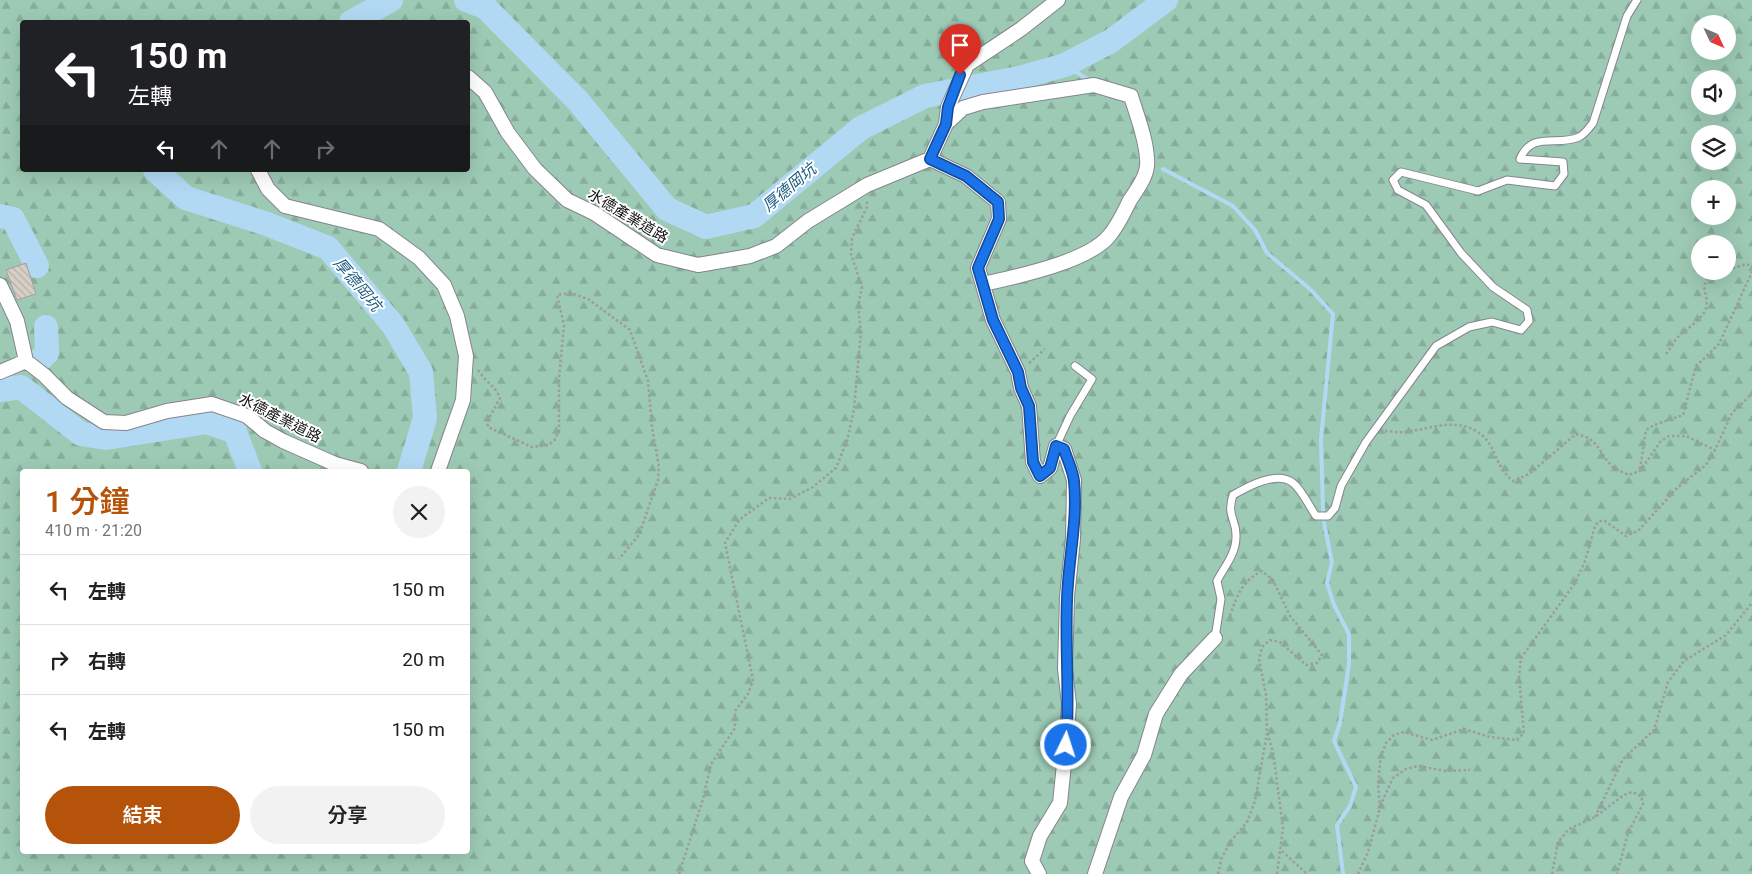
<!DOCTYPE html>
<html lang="zh-TW">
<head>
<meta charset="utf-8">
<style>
	body { margin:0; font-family:Roboto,"Noto Sans TC",sans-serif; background:#f2f2f2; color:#202124; height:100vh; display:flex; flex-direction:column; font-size:19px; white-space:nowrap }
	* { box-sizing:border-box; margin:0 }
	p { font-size:16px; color:#757577 }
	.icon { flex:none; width:28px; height:28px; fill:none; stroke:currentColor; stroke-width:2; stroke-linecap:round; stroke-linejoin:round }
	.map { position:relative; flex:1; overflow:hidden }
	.sheet { position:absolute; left:20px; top:469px; width:450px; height:385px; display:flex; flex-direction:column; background:#fff; border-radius:5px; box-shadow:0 5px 20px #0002 }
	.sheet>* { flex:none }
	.hud { position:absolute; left:20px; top:20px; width:450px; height:152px; border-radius:5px; box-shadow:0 5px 20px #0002; background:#202124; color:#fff; overflow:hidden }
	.needle { width:32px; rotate:134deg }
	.tools { position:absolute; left:1691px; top:15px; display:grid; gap:10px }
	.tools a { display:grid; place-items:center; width:45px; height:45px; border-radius:50%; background:#fff; box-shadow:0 5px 20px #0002; font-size:25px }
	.pin { position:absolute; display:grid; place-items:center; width:42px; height:42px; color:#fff; margin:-51px -21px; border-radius:50% 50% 50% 0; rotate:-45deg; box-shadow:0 0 5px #0007 }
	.pin .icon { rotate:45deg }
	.me { position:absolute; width:55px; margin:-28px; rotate:4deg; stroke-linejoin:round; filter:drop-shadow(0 0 4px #0008) }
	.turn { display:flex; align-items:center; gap:18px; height:105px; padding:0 25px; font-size:22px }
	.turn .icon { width:65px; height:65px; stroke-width:2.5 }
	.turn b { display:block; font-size:35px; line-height:42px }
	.lanes { display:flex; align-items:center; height:48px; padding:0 25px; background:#0003; justify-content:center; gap:25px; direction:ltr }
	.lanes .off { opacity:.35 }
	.round { display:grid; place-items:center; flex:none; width:52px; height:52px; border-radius:26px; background:#f2f2f2 }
	.overview { display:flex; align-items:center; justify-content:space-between; height:85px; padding:0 25px }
	h1 { font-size:30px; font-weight:600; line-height:38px; color:#b45309 }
	.button { display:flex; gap:10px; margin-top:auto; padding:10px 25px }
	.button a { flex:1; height:58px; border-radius:30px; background:#b45309; color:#fff; font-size:20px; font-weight:600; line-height:58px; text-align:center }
	.button a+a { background:#f2f2f2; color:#202124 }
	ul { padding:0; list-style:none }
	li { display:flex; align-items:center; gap:15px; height:70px; padding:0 25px; border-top:1px solid #e0e0e0 }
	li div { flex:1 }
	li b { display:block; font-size:19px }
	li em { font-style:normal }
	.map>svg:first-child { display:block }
</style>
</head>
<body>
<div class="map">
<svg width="1752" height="874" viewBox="0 0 1752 874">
	<defs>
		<pattern id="forest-firs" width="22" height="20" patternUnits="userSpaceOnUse" patternTransform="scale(1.25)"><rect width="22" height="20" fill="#9dcab5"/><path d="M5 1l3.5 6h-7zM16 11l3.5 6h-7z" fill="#86ad9b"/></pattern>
		<pattern id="building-back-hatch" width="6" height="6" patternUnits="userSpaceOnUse" patternTransform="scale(1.25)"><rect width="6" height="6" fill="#d5cfc6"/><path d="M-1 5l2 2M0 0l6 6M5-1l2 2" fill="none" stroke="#b6b1a9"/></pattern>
	</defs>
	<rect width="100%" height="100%" fill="#f8f8fe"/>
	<path fill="url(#forest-firs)" fill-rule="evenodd" d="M 0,0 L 1752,0 L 1752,874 L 0,874 ZM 22,22 L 468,22 L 468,170 L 22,170 ZM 1700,24 L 1728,24 L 1728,51 L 1700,51 ZM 1700,79 L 1728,79 L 1728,106 L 1700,106 ZM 1700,134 L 1728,134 L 1728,161 L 1700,161 ZM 1700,189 L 1728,189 L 1728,216 L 1700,216 ZM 1700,244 L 1728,244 L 1728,271 L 1700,271 ZM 22,471 L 468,471 L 468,851 L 22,851 Z"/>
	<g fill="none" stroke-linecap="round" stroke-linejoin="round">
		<path stroke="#b2d9f4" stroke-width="4" d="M 1065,65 L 1087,79
			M 1163,169 L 1233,206 L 1255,230 L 1267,253 L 1310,289 L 1333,314 L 1321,439 L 1323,510
			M 1324,523 L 1332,562 L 1327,583 L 1334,605 L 1349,634 L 1349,664 L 1340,723 L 1334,741 L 1356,787 L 1350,806 L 1337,825 L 1343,874"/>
		<path stroke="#b2d9f4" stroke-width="24" d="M 466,0 L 485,7 L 578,101 L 667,209 L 706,227 L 754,216 L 861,128 L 925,96 L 1019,78 L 1065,65 L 1111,41 L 1166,0
			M 351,22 L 391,0
			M 155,170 L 186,198 L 267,224 L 328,248 L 393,325 L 421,372 L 425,418 L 409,471
			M 0,216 L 13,219 L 37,266
			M 42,358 L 47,353 L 46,327
			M 0,390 L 21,387 L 81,434 L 106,438 L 207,422 L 235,432 L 250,471"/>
	</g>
	<path fill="url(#building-back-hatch)" stroke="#a6a098" d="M 26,263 L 36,294 L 17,300 L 6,270 Z"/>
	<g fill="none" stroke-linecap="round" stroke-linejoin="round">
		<g stroke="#85848e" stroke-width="9">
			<path id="service" d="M 1056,446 L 1070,416 L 1092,379 L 1075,366
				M 1215,638 L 1221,599 L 1217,581 C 1224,567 1236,554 1236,537 C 1237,519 1226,517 1233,495 C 1247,487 1277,470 1293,483 C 1302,490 1309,506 1316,516 L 1328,516 L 1335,508 L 1341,486 L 1366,442 L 1436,346 L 1469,327 L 1492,322 L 1521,330 L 1529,321 L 1527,310 L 1493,287 L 1461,253 L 1426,205 L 1398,190 L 1393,180 L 1401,172 L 1478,191 L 1507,180 L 1555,186 L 1564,174 L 1563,162 L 1520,159 C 1532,130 1557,147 1579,137 C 1585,134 1588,129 1593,123 L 1627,16 L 1637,0"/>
		</g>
		<g stroke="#85848e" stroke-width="16">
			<path id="minor" d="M 468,77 L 485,92 L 508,133 L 535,169 L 567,200 L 594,213 L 657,255 L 698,265 L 750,256 L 776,246 L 808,221 L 867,185 L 930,159 L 946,124 L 948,107 L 967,65 L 1021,29 L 1058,0
				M 946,124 L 963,108 L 983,102 L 1094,85 L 1131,96 C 1137,116 1146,138 1147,159 C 1149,174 1138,188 1130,200 C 1124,212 1118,226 1109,236 C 1088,262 1015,277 983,284
				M 930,159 L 966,176 L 998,202 L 999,219 L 978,268 L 993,320 L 1018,372 L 1021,388 L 1029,406 L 1033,462 L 1040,476 L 1050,468 L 1056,446 L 1064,449 L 1074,480 L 1073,539 L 1067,597 L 1065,669 L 1069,704 L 1066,745 L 1060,803 L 1040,836 L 1032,861 L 1039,874
				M 258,170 L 268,189 L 285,206 L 379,229 L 419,258 L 444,285 L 457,316 L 466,356 L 463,400 L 438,471
				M 0,285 L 17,321 L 26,361
				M 26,361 L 44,375 L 67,398 L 104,422 L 126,423 L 167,411 L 212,404 L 247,416 L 265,431 L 283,441 L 335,464 L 361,471
				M 0,372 L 26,361
				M 1095,874 L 1121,797 L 1144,755 L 1156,714 L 1181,674 L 1215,638"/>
		</g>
		<path stroke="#9b9ba0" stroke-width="2.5" stroke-dasharray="2.5 2.5" stroke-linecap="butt" d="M 1728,270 L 1746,264 L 1752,266
			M 1666,354 C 1670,349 1673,343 1677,338 C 1685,330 1697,323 1703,314 C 1716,296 1688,283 1723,271
			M 1029,363 L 1045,349
			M 478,370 C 485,381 497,388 500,398 L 487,422 L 488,427 L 532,447 L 548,445 L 554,441 L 559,431 L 559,379 L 564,325 L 557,295 L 571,293 L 588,299 L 630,330 L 648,381 L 652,427 L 659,467 L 658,480 L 639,535 L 619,559
			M 1385,431 C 1391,431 1398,433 1404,432 C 1432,429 1458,415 1483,436 C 1496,448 1496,468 1513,481 L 1529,474 L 1576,434 C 1600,439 1598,453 1613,467 C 1617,470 1623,472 1628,475 L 1640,471 L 1661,441 L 1669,436 L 1686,436 L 1715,450
			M 1640,469 L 1646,430 L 1654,425 L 1683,415 L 1696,366 L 1719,344 L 1752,272
			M 1230,616 C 1237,595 1242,581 1262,571 L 1273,580 L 1290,616 L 1322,655 L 1317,663 L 1306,665 L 1280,642 L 1270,640 L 1262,647 L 1259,659 L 1266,695 L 1267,732 L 1273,752 L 1283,828 L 1277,874
			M 1380,806 L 1393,778 L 1406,769 L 1419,766 L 1445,771 L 1470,770
			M 1595,817 L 1623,759 L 1654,730 L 1668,682 L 1684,661 L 1726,635 L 1752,603
			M 1282,851 L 1307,874
			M 679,874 L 703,799 L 711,764 L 735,728 L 735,711 L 748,694 L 753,680 L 725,543 L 739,520 L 769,498 L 790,499 L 813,487 L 836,468 L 847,441 L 854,409 L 861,331 L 858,306 L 862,287 L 851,254 L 852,238 L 867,207 L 867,201
			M 1218,874 L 1222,857 L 1231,841 L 1247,822 L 1255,801 L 1267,733
			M 1358,874 L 1368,852 L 1380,808 L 1378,784 L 1381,756 L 1386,743 L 1394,735 L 1404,732 L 1432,740 L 1464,729 L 1490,737 L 1517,740 L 1524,733 L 1519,677 L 1521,658 L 1575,583 L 1585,561 L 1595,526 L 1599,521 L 1605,521 L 1626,536 L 1638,531 L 1677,488 L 1706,465 L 1715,450 L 1732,413 L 1752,394
			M 1552,874 L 1558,842 L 1569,829 L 1595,817 L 1624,795 L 1632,792 L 1641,796 L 1643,804 L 1628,833 L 1617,874"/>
		<use href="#service" stroke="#fff" stroke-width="7"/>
		<use href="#minor" stroke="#fff" stroke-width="14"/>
	</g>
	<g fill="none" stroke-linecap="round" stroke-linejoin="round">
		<g stroke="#114b97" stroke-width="12">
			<path id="route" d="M 960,75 L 948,107 L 946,124 L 930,159 L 966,176 L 998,202 L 999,219 L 978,268 L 993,320 L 1018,372 L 1021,388 L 1029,406 L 1033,462 L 1040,476 L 1050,468 L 1056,446 L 1064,449 C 1067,459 1073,471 1074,481 C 1078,521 1068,561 1067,600 C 1065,648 1070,696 1066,745"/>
		</g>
		<use href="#route" stroke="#1a73e8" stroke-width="9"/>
	</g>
	<g text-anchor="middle" stroke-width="4" stroke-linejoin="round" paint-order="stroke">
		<g font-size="15" fill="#131316" stroke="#fff">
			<text transform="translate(628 216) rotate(31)" y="5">水德產業道路</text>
			<text transform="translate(280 418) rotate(27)" y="5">水德產業道路</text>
		</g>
		<g font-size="16" font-style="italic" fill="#1b5b7f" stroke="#fff">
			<text transform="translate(789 187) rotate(-40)" y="6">厚德岡坑</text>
			<text transform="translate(358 284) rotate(50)" y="6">厚德岡坑</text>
		</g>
	</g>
</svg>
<div class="tools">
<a><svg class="needle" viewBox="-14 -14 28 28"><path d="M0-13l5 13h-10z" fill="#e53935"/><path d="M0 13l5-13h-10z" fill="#757577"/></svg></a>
<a><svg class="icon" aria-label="sound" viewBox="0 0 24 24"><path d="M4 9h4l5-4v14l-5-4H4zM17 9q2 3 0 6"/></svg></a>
<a><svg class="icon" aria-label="layers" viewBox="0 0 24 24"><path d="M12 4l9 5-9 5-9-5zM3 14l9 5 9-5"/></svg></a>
<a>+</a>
<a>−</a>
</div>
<div class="pin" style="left:960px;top:75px;background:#d93025"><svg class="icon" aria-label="arrive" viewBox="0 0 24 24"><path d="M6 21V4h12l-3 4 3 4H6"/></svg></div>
<svg class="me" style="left:1066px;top:745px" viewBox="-20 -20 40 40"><circle r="17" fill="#1a73e8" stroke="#fff" stroke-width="3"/><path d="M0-11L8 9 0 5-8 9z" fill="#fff"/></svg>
<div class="hud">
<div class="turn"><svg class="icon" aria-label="left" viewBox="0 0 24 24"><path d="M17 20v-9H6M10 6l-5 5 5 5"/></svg><div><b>150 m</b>左轉</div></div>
<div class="lanes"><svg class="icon" aria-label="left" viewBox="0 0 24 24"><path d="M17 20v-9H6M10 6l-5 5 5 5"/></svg><svg class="icon off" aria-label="ahead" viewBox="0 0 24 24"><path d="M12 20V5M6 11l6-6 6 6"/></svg><svg class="icon off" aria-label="ahead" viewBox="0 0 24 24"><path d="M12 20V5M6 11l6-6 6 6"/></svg><svg class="icon off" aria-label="right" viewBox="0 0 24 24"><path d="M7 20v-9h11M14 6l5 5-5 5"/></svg></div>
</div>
<section class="sheet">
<div class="overview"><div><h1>1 分鐘</h1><p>410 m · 21:20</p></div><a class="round"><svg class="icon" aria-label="close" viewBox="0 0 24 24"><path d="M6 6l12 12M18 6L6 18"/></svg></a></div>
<ul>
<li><svg class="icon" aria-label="left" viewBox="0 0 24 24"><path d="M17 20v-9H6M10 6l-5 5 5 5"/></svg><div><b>左轉</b></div><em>150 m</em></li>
<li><svg class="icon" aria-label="right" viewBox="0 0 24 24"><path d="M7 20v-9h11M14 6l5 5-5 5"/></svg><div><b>右轉</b></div><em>20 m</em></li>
<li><svg class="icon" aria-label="left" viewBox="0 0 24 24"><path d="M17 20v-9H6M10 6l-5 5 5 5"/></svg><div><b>左轉</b></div><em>150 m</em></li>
</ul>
<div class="button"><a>結束</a><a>分享</a></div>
</section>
</div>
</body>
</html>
